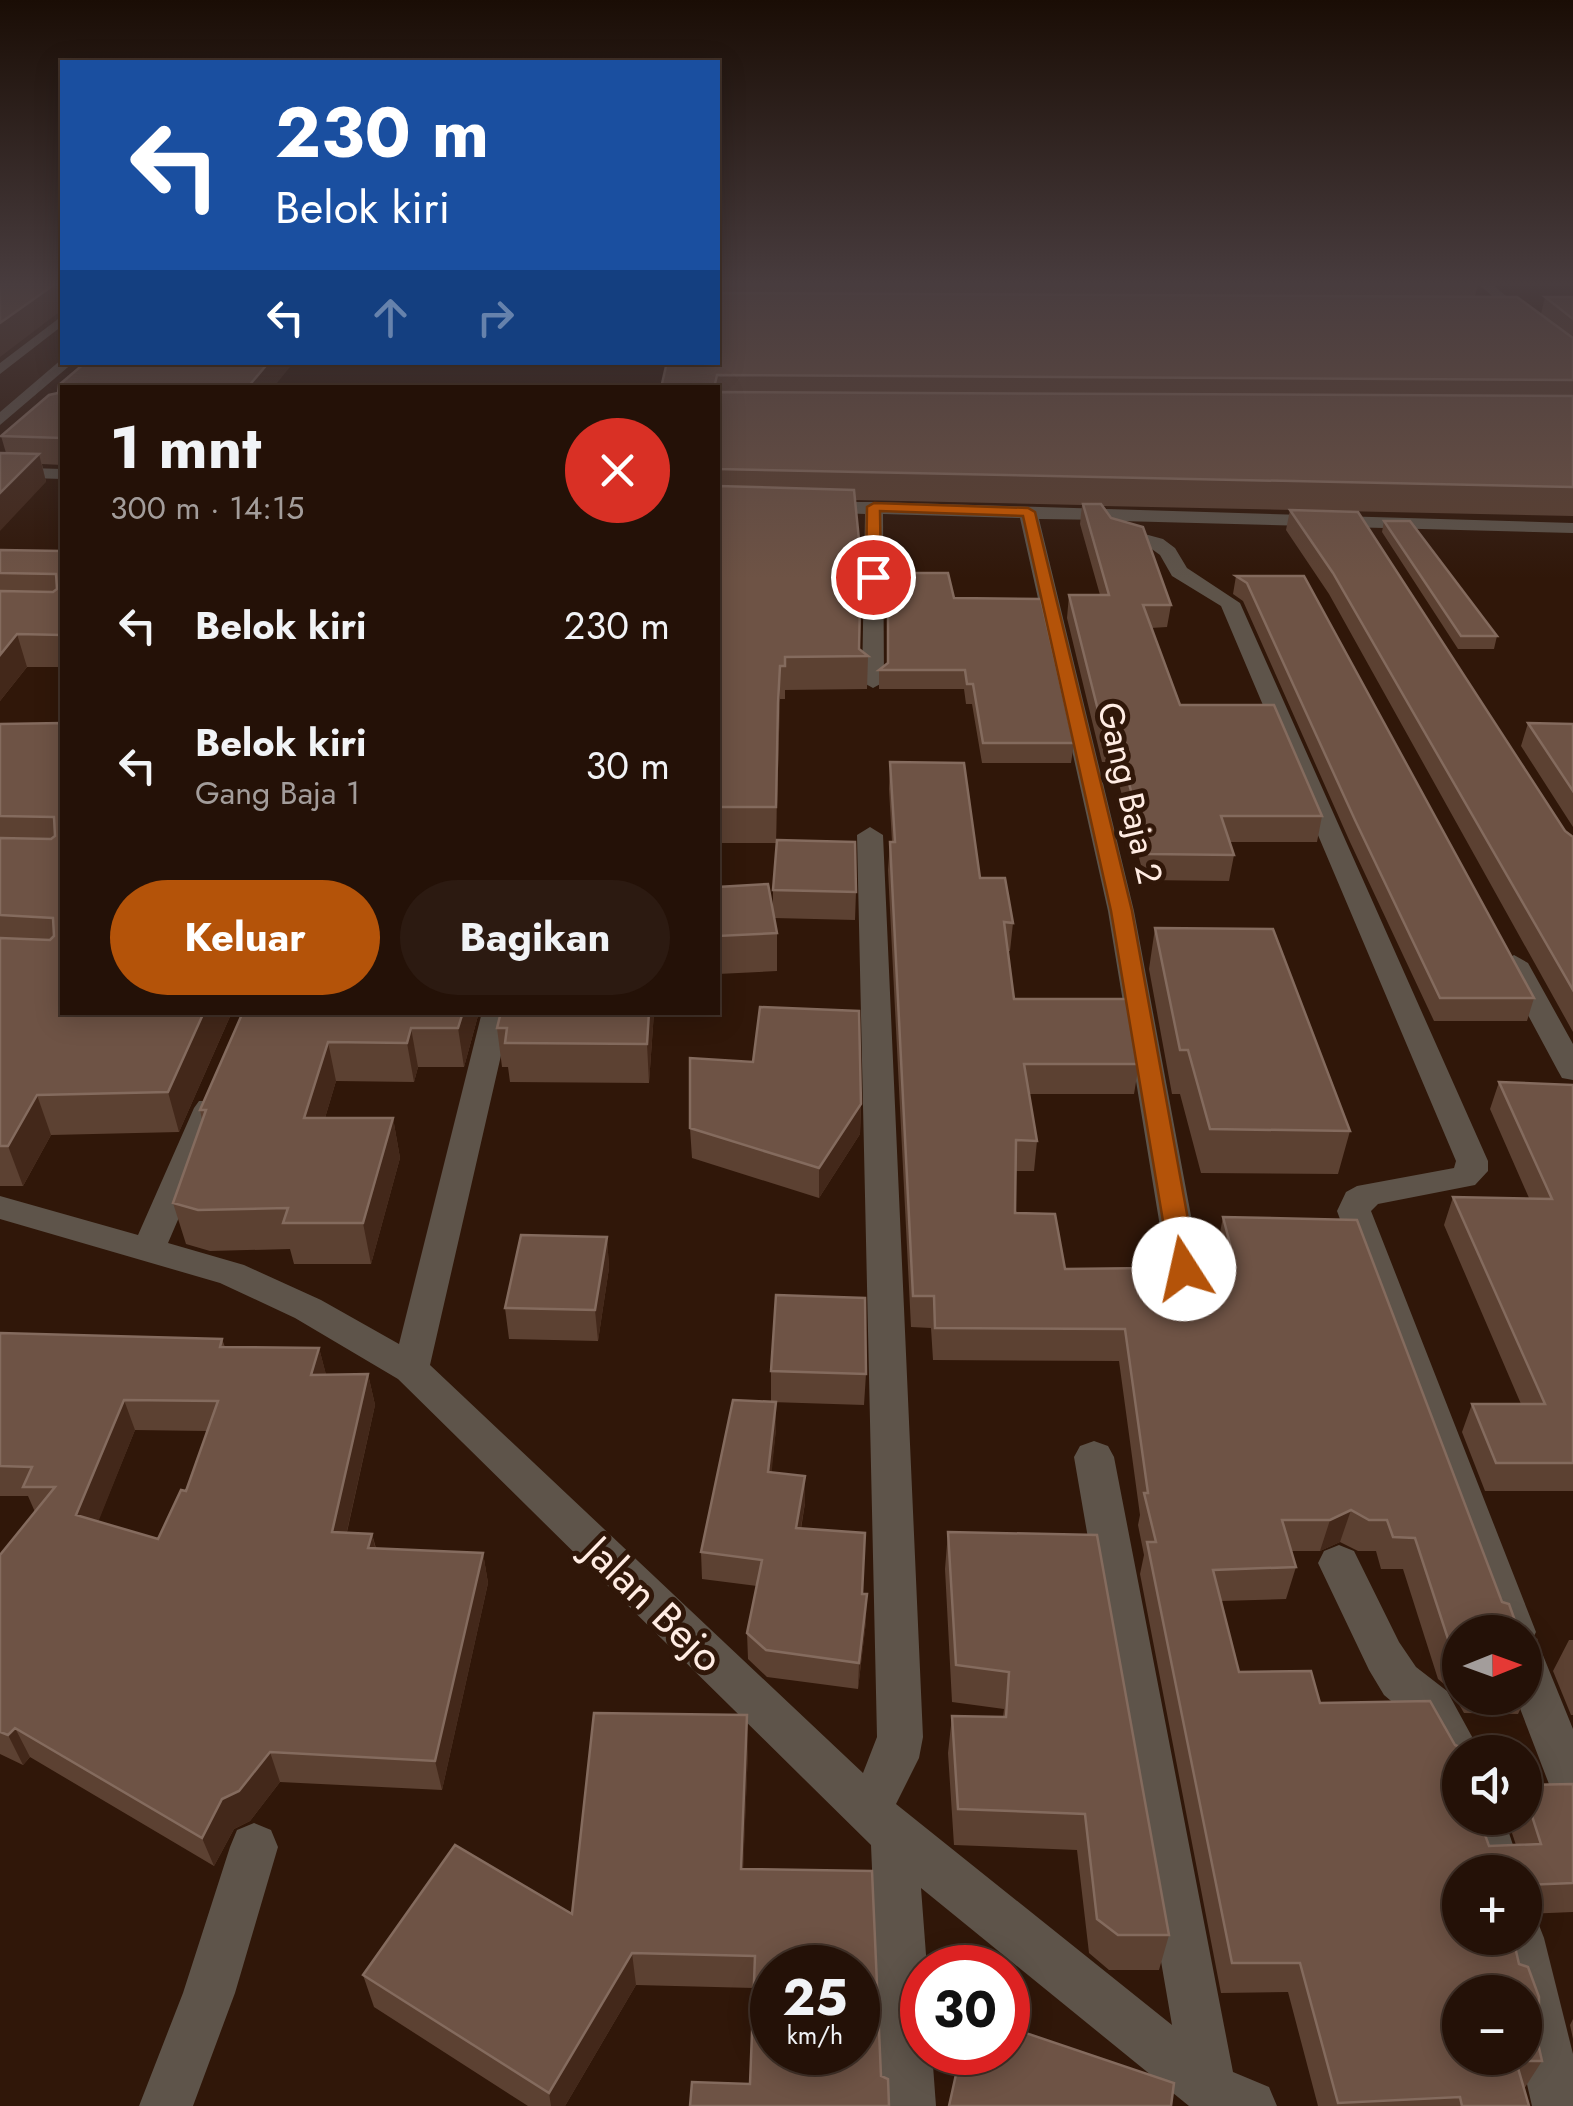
<!DOCTYPE html>
<html lang="id">
<head>
<meta charset="utf-8">
<style>
	body { margin:0; font-family:Jost,sans-serif; background:#2c1a11; color:#f1f3f6; height:100vh; display:flex; flex-direction:column; font-size:38px; white-space:nowrap }
	* { box-sizing:border-box; margin:0 }
	p { font-size:32px; color:#a39d9b }
	.icon { flex:none; width:55px; height:55px; fill:none; stroke:currentColor; stroke-width:2; stroke-linecap:round; stroke-linejoin:round }
	.map { position:relative; flex:1; overflow:hidden }
	.details { position:absolute; left:60px; top:385px; width:660px; height:630px; display:flex; flex-direction:column; background:#241107; border-radius:0px; box-shadow:0 5px 25px #0003,0 0 0 2px #413128 }
	.details>* { flex:none }
	.banner { position:absolute; left:60px; top:60px; width:660px; height:305px; border-radius:0px; box-shadow:0 5px 25px #0003,0 0 0 2px #413128; background:#1a4fa0; color:#fff; overflow:hidden }
	.needle { width:65px; rotate:89deg }
	.tools { position:absolute; left:1442px; top:1615px; display:grid; gap:20px }
	.tools a { display:grid; place-items:center; width:100px; height:100px; border-radius:50%; background:#241107; box-shadow:0 5px 25px #0003,0 0 0 2px #413128; font-size:50px }
	.speed { position:absolute; left:750px; top:1945px; display:flex; gap:20px; font-size:50px; font-weight:700; text-align:center }
	.speed>* { display:grid; place-content:center; width:130px; height:130px; border-radius:50%; background:#241107; box-shadow:0 5px 25px #0003,0 0 0 2px #413128; line-height:1 }
	.speed small { font-size:25px; font-weight:400 }
	.speed .limit { border:15px solid #d22; background:#fff; color:#111 }
	.pin { position:absolute; display:grid; place-items:center; width:85px; height:85px; color:#fff; margin:-42px; border:5px solid #fff; border-radius:50%; box-shadow:0 2px 10px #0007 }
	.me { position:absolute; width:110px; margin:-55px; rotate:350deg; stroke-linejoin:round; filter:drop-shadow(0 0 8px #0008) }
	.turn { display:flex; align-items:center; gap:35px; height:210px; padding:0 50px; font-size:45px }
	.turn .icon { width:130px; height:130px; stroke-width:2.5 }
	.turn b { display:block; font-size:70px; line-height:85px }
	.lanes { display:flex; align-items:center; height:95px; padding:0 50px; background:#0003; justify-content:center; gap:50px; direction:ltr }
	.lanes .off { opacity:.35 }
	.round { display:grid; place-items:center; flex:none; width:105px; height:105px; border-radius:52px; background:#2c1a11 }
	.summary { display:flex; align-items:center; justify-content:space-between; height:170px; padding:0 50px }
	h1 { font-size:60px; font-weight:700; line-height:75px }
	.primary-button { display:flex; gap:20px; margin-top:auto; padding:20px 50px }
	.primary-button a { flex:1; height:115px; border-radius:60px; background:#b45309; color:#fff; font-size:40px; font-weight:700; line-height:115px; text-align:center }
	.primary-button a+a { background:#2c1a11; color:#f1f3f6 }
	ul { padding:0; list-style:none }
	li { display:flex; align-items:center; gap:30px; height:140px; padding:0 50px }
	li div { flex:1 }
	li b { display:block; font-size:38px }
	li em { font-style:normal }
	.map>svg:first-child { display:block }
</style>
</head>
<body>
<div class="map">
<svg width="1573" height="2106" viewBox="0 0 1573 2106">
	<rect width="100%" height="100%" fill="#301709"/>
	<g fill="none" stroke-linecap="round" stroke-linejoin="round">
		<path fill="#5e544a" fill-rule="evenodd" d="M 1478,284 L 1492,284 L 1573,353 L 1573,364 Z
			M 62,316 L 62,326 L 0,374 L 0,363 Z
			M 62,359 L 62,362 L 74,362 L 0,425 L 0,412 Z
			M 0,467 L 62,469 L 62,479 L 0,477 Z
			M 874,502 L 1573,523 L 1573,533 L 1120,521 L 1126,529 L 1163,539 L 1175,548 L 1187,568 L 1240,603 L 1488,1161 L 1488,1171 L 1475,1185 L 1378,1204 L 1371,1211 L 1536,1632 L 1530,1644 L 1540,1648 L 1573,1729 L 1573,1811 L 1557,1805 L 1516,1698 L 1525,1698 L 1525,1632 L 1492,1632 L 1337,1211 L 1346,1192 L 1357,1186 L 1454,1168 L 1456,1161 L 1221,606 L 1172,576 L 1160,555 L 1149,547 L 1114,537 L 1104,524 L 1106,520 L 1039,519 L 1134,911 L 1201,1269 L 1196,1278 L 1184,1281 L 1172,1278 L 1167,1269 L 1108,911 L 1020,518 L 883,514 L 884,682 L 873,688 L 862,682 L 865,514 L 815,512 L 806,507 L 815,502 Z
			M 870,827 L 883,835 L 923,1737 L 919,1758 L 896,1804 L 1172,2025 L 1074,1457 L 1080,1446 L 1094,1441 L 1108,1446 L 1114,1457 L 1233,2072 L 1269,2087 L 1277,2106 L 1189,2106 L 921,1888 L 927,1968 L 922,1968 L 922,2052 L 932,2052 L 936,2106 L 882,2106 L 871,1845 L 398,1379 L 295,1318 L 220,1283 L 0,1219 L 0,1196 L 138,1235 L 194,1108 L 199,1101 L 221,1101 L 226,1108 L 168,1243 L 244,1265 L 321,1300 L 399,1344 L 482,1012 L 511,1012 L 430,1365 L 863,1773 L 877,1737 L 857,835 Z
			M 1514,955 L 1528,963 L 1573,1044 L 1573,1080 L 1562,1078 L 1558,1071 L 1500,963 Z
			M 1339,1545 L 1354,1551 L 1399,1642 L 1416,1667 L 1447,1691 L 1476,1744 L 1480,1752 L 1460,1752 L 1460,1781 L 1444,1774 L 1415,1721 L 1384,1695 L 1369,1670 L 1318,1563 L 1324,1551 Z
			M 1460,1812 L 1460,1818 L 1504,1818 L 1522,1872 L 1474,1872 L 1457,1818 Z
			M 254,1823 L 271,1830 L 278,1847 L 235,1993 L 193,2106 L 139,2106 L 183,1993 L 230,1847 L 237,1830 Z
			M 1525,1916 L 1537,1920 L 1544,1938 L 1573,2054 L 1573,2106 L 1532,2106 L 1521,2058 L 1525,2058 L 1525,1992 L 1506,1992 L 1494,1938 L 1525,1938 Z"/>
	</g>
	<path fill="#5c4132" fill-rule="evenodd" d="M 718,284 L 1478,284 L 1475,296 L 1541,314 L 1545,297 L 1573,297 L 1573,516 L 1103,506 L 1171,605 L 1167,627 L 1151,628 L 1180,705 L 1322,816 L 1317,842 L 1230,842 L 1234,855 L 1229,881 L 1145,880 L 1113,762 L 1102,762 L 1067,618 L 1069,595 L 1100,595 L 1080,524 L 1082,505 L 855,500 L 859,649 L 868,656 L 867,689 L 785,690 L 785,699 L 780,699 L 776,843 L 718,843 L 718,388 L 661,388 Z
		M 62,388 L 62,465 L 42,464 L 46,482 L 6,453 L 1,436 L 58,393 Z
		M 1290,510 L 1565,831 L 1573,837 L 1573,1032 L 1329,594 L 1286,530 Z
		M 1384,521 L 1497,636 L 1494,649 L 1458,649 L 1382,532 Z
		M 0,550 L 62,551 L 62,667 L 27,667 L 0,701 Z
		M 888,573 L 954,598 L 1074,743 L 1071,763 L 982,763 L 972,704 L 966,704 L 964,689 L 879,689 L 879,670 L 888,664 Z
		M 1236,576 L 1304,576 L 1534,998 L 1527,1021 L 1434,1021 L 1350,842 L 1243,601 L 1233,594 Z
		M 62,723 L 62,1012 L 232,1012 L 179,1132 L 51,1135 L 23,1186 L 0,1186 L 0,724 Z
		M 1528,723 L 1573,724 L 1573,827 L 1521,746 Z
		M 890,762 L 980,878 L 1013,923 L 1010,951 L 1008,951 L 1014,999 L 1139,1064 L 1134,1094 L 1029,1094 L 1037,1141 L 1034,1171 L 1016,1171 L 1015,1213 L 1065,1269 L 1221,1267 L 1217,1248 L 1223,1217 L 1357,1220 L 1460,1632 L 1460,1698 L 1525,1698 L 1525,1640 L 1536,1663 L 1530,1675 L 1533,1683 L 1518,1714 L 1464,1713 L 1450,1689 L 1438,1679 L 1403,1569 L 1381,1569 L 1376,1551 L 1358,1551 L 1340,1542 L 1320,1551 L 1291,1551 L 1296,1567 L 1286,1599 L 1221,1601 L 1239,1672 L 1320,1703 L 1460,1818 L 1489,1846 L 1516,1845 L 1507,1818 L 1525,1818 L 1525,1785 L 1573,1784 L 1573,1912 L 1525,1914 L 1525,1872 L 1460,1872 L 1519,1964 L 1539,2026 L 1535,2032 L 1542,2061 L 1524,2089 L 1529,2106 L 1318,2106 L 1288,1992 L 1221,1993 L 1140,1574 L 1144,1555 L 1138,1525 L 1140,1515 L 1119,1361 L 933,1360 L 931,1328 L 911,1327 L 888,870 L 890,842 L 892,842 L 889,789 Z
		M 718,887 L 773,910 L 773,890 L 856,892 L 855,920 L 774,918 L 777,933 L 777,971 L 718,974 Z
		M 1155,928 L 1350,1131 L 1338,1174 L 1201,1173 L 1180,1094 L 1172,1094 L 1149,969 Z
		M 243,1012 L 479,1012 L 464,1067 L 418,1067 L 414,1082 L 336,1081 L 325,1118 L 393,1118 L 400,1158 L 371,1264 L 294,1264 L 290,1249 L 210,1251 L 186,1244 L 173,1203 L 202,1120 L 200,1110 Z
		M 501,1012 L 654,1012 L 649,1083 L 510,1082 L 508,1067 L 502,1067 L 497,1028 Z
		M 753,1062 L 861,1104 L 860,1134 L 819,1198 L 692,1158 L 690,1128 Z
		M 1499,1082 L 1573,1085 L 1573,1491 L 1485,1491 L 1462,1432 L 1472,1404 L 1521,1404 L 1444,1225 L 1453,1197 L 1529,1198 L 1490,1109 Z
		M 607,1237 L 609,1268 L 598,1341 L 509,1339 L 505,1308 Z
		M 0,1333 L 222,1339 L 225,1347 L 319,1348 L 326,1375 L 368,1374 L 375,1405 L 347,1532 L 372,1534 L 376,1548 L 483,1553 L 488,1583 L 442,1790 L 280,1782 L 250,1821 L 234,1829 L 214,1866 L 30,1757 L 23,1765 L 0,1754 L 0,1555 L 35,1512 L 28,1496 L 0,1496 ZM 135,1430 L 207,1431 L 186,1491 L 158,1539 L 98,1521 Z
		M 771,1371 L 866,1374 L 864,1405 L 771,1402 Z
		M 776,1402 L 776,1429 L 771,1472 L 805,1476 L 805,1503 L 801,1529 L 862,1594 L 866,1621 L 858,1689 L 767,1677 L 748,1659 L 747,1633 L 757,1586 L 702,1579 L 701,1552 Z
		M 948,1532 L 1169,1935 L 1159,1970 L 1109,1970 L 1089,1953 L 1077,1850 L 954,1845 L 948,1753 L 952,1716 L 1003,1717 L 1004,1709 L 952,1702 L 945,1569 Z
		M 1569,1640 L 1573,1640 L 1573,1715 L 1571,1715 L 1553,1671 Z
		M 748,1749 L 743,1869 L 872,1871 L 750,2084 L 754,1988 L 636,1985 L 565,2106 L 528,2106 L 374,2007 L 363,1975 L 572,1914 Z
		M 1573,2019 L 1573,2039 L 1570,2025 Z"/>
	<path fill="#43281a" d="M 55,284 L 62,284 L 62,310 L 0,357 L 0,323 Z
		M 269,362 L 294,362 L 273,388 L 247,388 Z
		M 39,454 L 46,482 L 0,531 L 0,493 Z
		M 17,634 L 27,667 L 0,701 L 0,655 Z
		M 780,666 L 780,699 L 776,843 L 778,703 Z
		M 204,1012 L 232,1012 L 179,1132 L 168,1092 Z
		M 463,1012 L 479,1012 L 464,1067 L 458,1028 Z
		M 649,1012 L 654,1012 L 649,1083 L 647,1044 Z
		M 411,1028 L 418,1067 L 414,1082 L 407,1043 Z
		M 328,1042 L 336,1081 L 313,1158 L 304,1118 Z
		M 37,1095 L 51,1135 L 23,1186 L 8,1146 Z
		M 861,1104 L 860,1134 L 819,1198 L 819,1168 Z
		M 393,1118 L 400,1158 L 371,1264 L 363,1223 Z
		M 607,1237 L 609,1268 L 598,1341 L 595,1310 Z
		M 319,1348 L 327,1378 L 311,1375 Z
		M 368,1374 L 375,1405 L 340,1562 L 332,1532 Z
		M 124,1400 L 135,1430 L 89,1545 L 76,1515 Z
		M 776,1402 L 776,1429 L 769,1499 L 768,1472 Z
		M 805,1476 L 805,1503 L 796,1555 L 796,1528 Z
		M 1351,1510 L 1340,1542 L 1320,1551 L 1330,1520 Z
		M 372,1534 L 379,1564 L 368,1548 Z
		M 483,1553 L 488,1583 L 442,1790 L 435,1761 Z
		M 867,1594 L 866,1621 L 858,1689 L 859,1663 Z
		M 747,1715 L 748,1749 L 742,1902 L 741,1869 Z
		M 15,1728 L 30,1757 L 23,1765 L 8,1735 Z
		M 270,1752 L 280,1782 L 250,1821 L 234,1829 L 214,1866 L 202,1838 L 222,1799 Z
		M 632,1953 L 636,1985 L 565,2106 L 551,2106 L 549,2093 Z"/>
	<path fill="#6e5345" stroke="#846b5e" stroke-width="2.5" fill-rule="evenodd" d="M 0,284 L 55,284 L 0,323 Z
		M 718,293 L 1517,297 L 1573,338 L 1573,380 L 717,375 L 714,388 L 661,388 L 667,362 L 718,362 Z
		M 1545,297 L 1573,297 L 1573,319 Z
		M 86,362 L 269,362 L 247,388 L 62,388 L 62,438 L 1,436 L 49,395 L 58,393 L 59,385 Z
		M 718,392 L 1573,396 L 1573,487 L 718,469 Z
		M 0,453 L 39,454 L 0,493 Z
		M 718,486 L 854,490 L 861,560 L 859,649 L 868,656 L 785,657 L 785,666 L 780,666 L 778,703 L 776,807 L 718,807 Z
		M 1083,504 L 1101,504 L 1111,518 L 1143,527 L 1171,605 L 1143,605 L 1180,705 L 1274,705 L 1322,816 L 1221,816 L 1234,855 L 1149,854 L 1116,738 L 1105,738 L 1069,595 L 1109,595 Z
		M 1290,510 L 1358,512 L 1565,831 L 1573,837 L 1573,990 L 1333,573 Z
		M 1384,521 L 1410,521 L 1497,636 L 1461,636 Z
		M 0,550 L 62,551 L 62,635 L 17,634 L 0,655 L 0,591 L 53,592 L 57,589 L 56,574 L 0,573 Z
		M 888,573 L 948,573 L 954,598 L 1041,599 L 1074,743 L 983,743 L 973,684 L 967,684 L 965,670 L 879,670 L 888,663 Z
		M 1236,576 L 1304,576 L 1534,998 L 1440,998 L 1355,820 L 1247,583 Z
		M 62,723 L 62,1012 L 204,1012 L 168,1092 L 37,1095 L 8,1146 L 0,1146 L 0,938 L 50,940 L 54,936 L 53,918 L 0,915 L 0,838 L 51,839 L 55,836 L 54,817 L 0,816 L 0,724 Z
		M 1528,723 L 1573,724 L 1573,791 Z
		M 890,762 L 964,763 L 980,878 L 1005,878 L 1013,923 L 1004,922 L 1014,999 L 1128,999 L 1139,1064 L 1024,1064 L 1037,1141 L 1016,1140 L 1015,1213 L 1055,1214 L 1065,1269 L 1236,1267 L 1223,1217 L 1357,1220 L 1502,1602 L 1509,1604 L 1519,1632 L 1460,1632 L 1460,1655 L 1451,1648 L 1415,1538 L 1393,1537 L 1387,1520 L 1369,1520 L 1351,1510 L 1330,1520 L 1282,1520 L 1296,1567 L 1213,1570 L 1239,1672 L 1311,1671 L 1320,1703 L 1430,1701 L 1455,1745 L 1470,1752 L 1460,1752 L 1460,1818 L 1479,1818 L 1489,1846 L 1541,1844 L 1525,1794 L 1525,1785 L 1573,1784 L 1573,1883 L 1525,1885 L 1525,1872 L 1460,1872 L 1460,1938 L 1513,1938 L 1519,1964 L 1528,1967 L 1539,1997 L 1539,2026 L 1535,2030 L 1542,2061 L 1516,2061 L 1529,2106 L 1462,2106 L 1460,2097 L 1338,2103 L 1300,1963 L 1232,1963 L 1147,1542 L 1156,1542 L 1144,1493 L 1148,1493 L 1125,1329 L 935,1328 L 934,1296 L 913,1296 L 890,842 L 895,842 ZM 1460,1992 L 1525,1992 L 1525,2058 L 1460,2058 Z
		M 777,840 L 855,842 L 856,892 L 773,890 Z
		M 768,884 L 777,933 L 718,936 L 718,887 Z
		M 1155,928 L 1273,929 L 1350,1131 L 1210,1129 L 1188,1050 L 1180,1050 Z
		M 760,1007 L 859,1011 L 861,1104 L 819,1168 L 690,1128 L 690,1058 L 753,1062 Z
		M 243,1012 L 463,1012 L 458,1028 L 411,1028 L 407,1043 L 328,1042 L 304,1118 L 393,1118 L 363,1223 L 283,1223 L 288,1208 L 198,1210 L 173,1203 L 206,1110 L 200,1110 Z
		M 501,1012 L 649,1012 L 647,1044 L 505,1043 L 507,1028 L 497,1028 Z
		M 1499,1082 L 1573,1085 L 1573,1463 L 1496,1463 L 1472,1404 L 1545,1404 L 1453,1197 L 1552,1199 Z
		M 521,1235 L 607,1237 L 595,1310 L 505,1308 Z
		M 776,1295 L 865,1298 L 866,1374 L 771,1371 Z
		M 0,1333 L 222,1339 L 220,1347 L 319,1348 L 311,1375 L 368,1374 L 332,1532 L 372,1534 L 368,1548 L 483,1553 L 435,1761 L 270,1752 L 239,1791 L 222,1799 L 202,1838 L 15,1728 L 8,1735 L 0,1732 L 0,1555 L 55,1487 L 23,1487 L 32,1467 L 0,1466 ZM 124,1400 L 218,1401 L 186,1491 L 181,1490 L 158,1539 L 76,1515 Z
		M 733,1400 L 776,1402 L 768,1472 L 805,1476 L 796,1528 L 865,1533 L 862,1594 L 867,1594 L 859,1663 L 766,1650 L 747,1633 L 762,1560 L 701,1552 Z
		M 948,1532 L 1097,1535 L 1169,1935 L 1118,1935 L 1097,1919 L 1085,1814 L 958,1809 L 952,1716 L 1006,1717 L 1009,1672 L 956,1665 Z
		M 1525,1640 L 1536,1640 L 1536,1663 L 1527,1668 L 1533,1683 L 1525,1683 Z
		M 594,1713 L 747,1715 L 741,1869 L 872,1871 L 881,2076 L 888,2079 L 889,2106 L 690,2106 L 692,2082 L 750,2084 L 755,1956 L 632,1953 L 549,2093 L 363,1975 L 455,1845 L 572,1914 ZM 772,1968 L 858,1968 L 858,2052 L 772,2052 Z
		M 1008,2027 L 1174,2083 L 1171,2106 L 949,2106 L 961,2052 L 1008,2052 Z"/>
	<linearGradient id="sky" x2="0" y2="1"><stop stop-color="#1a0d05"/><stop offset="0.49" stop-color="#483c3e"/><stop offset="1" stop-color="#483c3e" stop-opacity="0"/></linearGradient>
	<rect width="1573" height="579" fill="url(#sky)"/>
	<path fill="#b45309" stroke="#753606" stroke-width="2.5" d="M 874,503 L 1028,508 L 1035,512 L 1132,911 L 1197,1269 L 1193,1276 L 1175,1276 L 1171,1269 L 1111,911 L 1023,516 L 880,511 L 881,577 L 873,582 L 866,577 L 867,507 Z"/>
	<g text-anchor="middle" stroke-width="10" stroke-linejoin="round" paint-order="stroke">
		<g font-size="35" fill="#ffece3" stroke="#301709">
			<text transform="translate(1130 793) rotate(77)" y="12">Gang Baja 2</text>
		</g>
		<g font-size="42" fill="#ffece3" stroke="#301709">
			<text transform="translate(654 1604) rotate(44)" y="15">Jalan Bejo</text>
		</g>
	</g>
</svg>
<div class="tools">
<a><svg class="needle" viewBox="-14 -14 28 28"><path d="M0-13l5 13h-10z" fill="#e53935"/><path d="M0 13l5-13h-10z" fill="#a39d9b"/></svg></a>
<a><svg class="icon" aria-label="sound" viewBox="0 0 24 24"><path d="M4 9h4l5-4v14l-5-4H4zM17 9q2 3 0 6"/></svg></a>
<a>+</a>
<a>−</a>
</div>
<div class="speed"><div>25<small>km/h</small></div><div class="limit">30</div></div>
<div class="pin" style="left:873px;top:577px;background:#d93025"><svg class="icon" aria-label="arrive" viewBox="0 0 24 24"><path d="M6 21V4h12l-3 4 3 4H6"/></svg></div>
<svg class="me" style="left:1184px;top:1269px" viewBox="-20 -20 40 40"><circle r="19" fill="#fff"/><path d="M0-13L10 11 0 6-10 11z" fill="#b45309"/></svg>
<div class="banner">
<div class="turn"><svg class="icon" aria-label="left" viewBox="0 0 24 24"><path d="M17 20v-9H6M10 6l-5 5 5 5"/></svg><div><b>230 m</b>Belok kiri</div></div>
<div class="lanes"><svg class="icon" aria-label="left" viewBox="0 0 24 24"><path d="M17 20v-9H6M10 6l-5 5 5 5"/></svg><svg class="icon off" aria-label="ahead" viewBox="0 0 24 24"><path d="M12 20V5M6 11l6-6 6 6"/></svg><svg class="icon off" aria-label="right" viewBox="0 0 24 24"><path d="M7 20v-9h11M14 6l5 5-5 5"/></svg></div>
</div>
<section class="details">
<div class="summary"><div><h1>1 mnt</h1><p>300 m · 14:15</p></div><a class="round" style="background:#d93025;color:#fff"><svg class="icon" aria-label="close" viewBox="0 0 24 24"><path d="M6 6l12 12M18 6L6 18"/></svg></a></div>
<ul>
<li><svg class="icon" aria-label="left" viewBox="0 0 24 24"><path d="M17 20v-9H6M10 6l-5 5 5 5"/></svg><div><b>Belok kiri</b></div><em>230 m</em></li>
<li><svg class="icon" aria-label="left" viewBox="0 0 24 24"><path d="M17 20v-9H6M10 6l-5 5 5 5"/></svg><div><b>Belok kiri</b><p>Gang Baja 1</p></div><em>30 m</em></li>
</ul>
<div class="primary-button"><a>Keluar</a><a>Bagikan</a></div>
</section>
</div>
</body>
</html>
